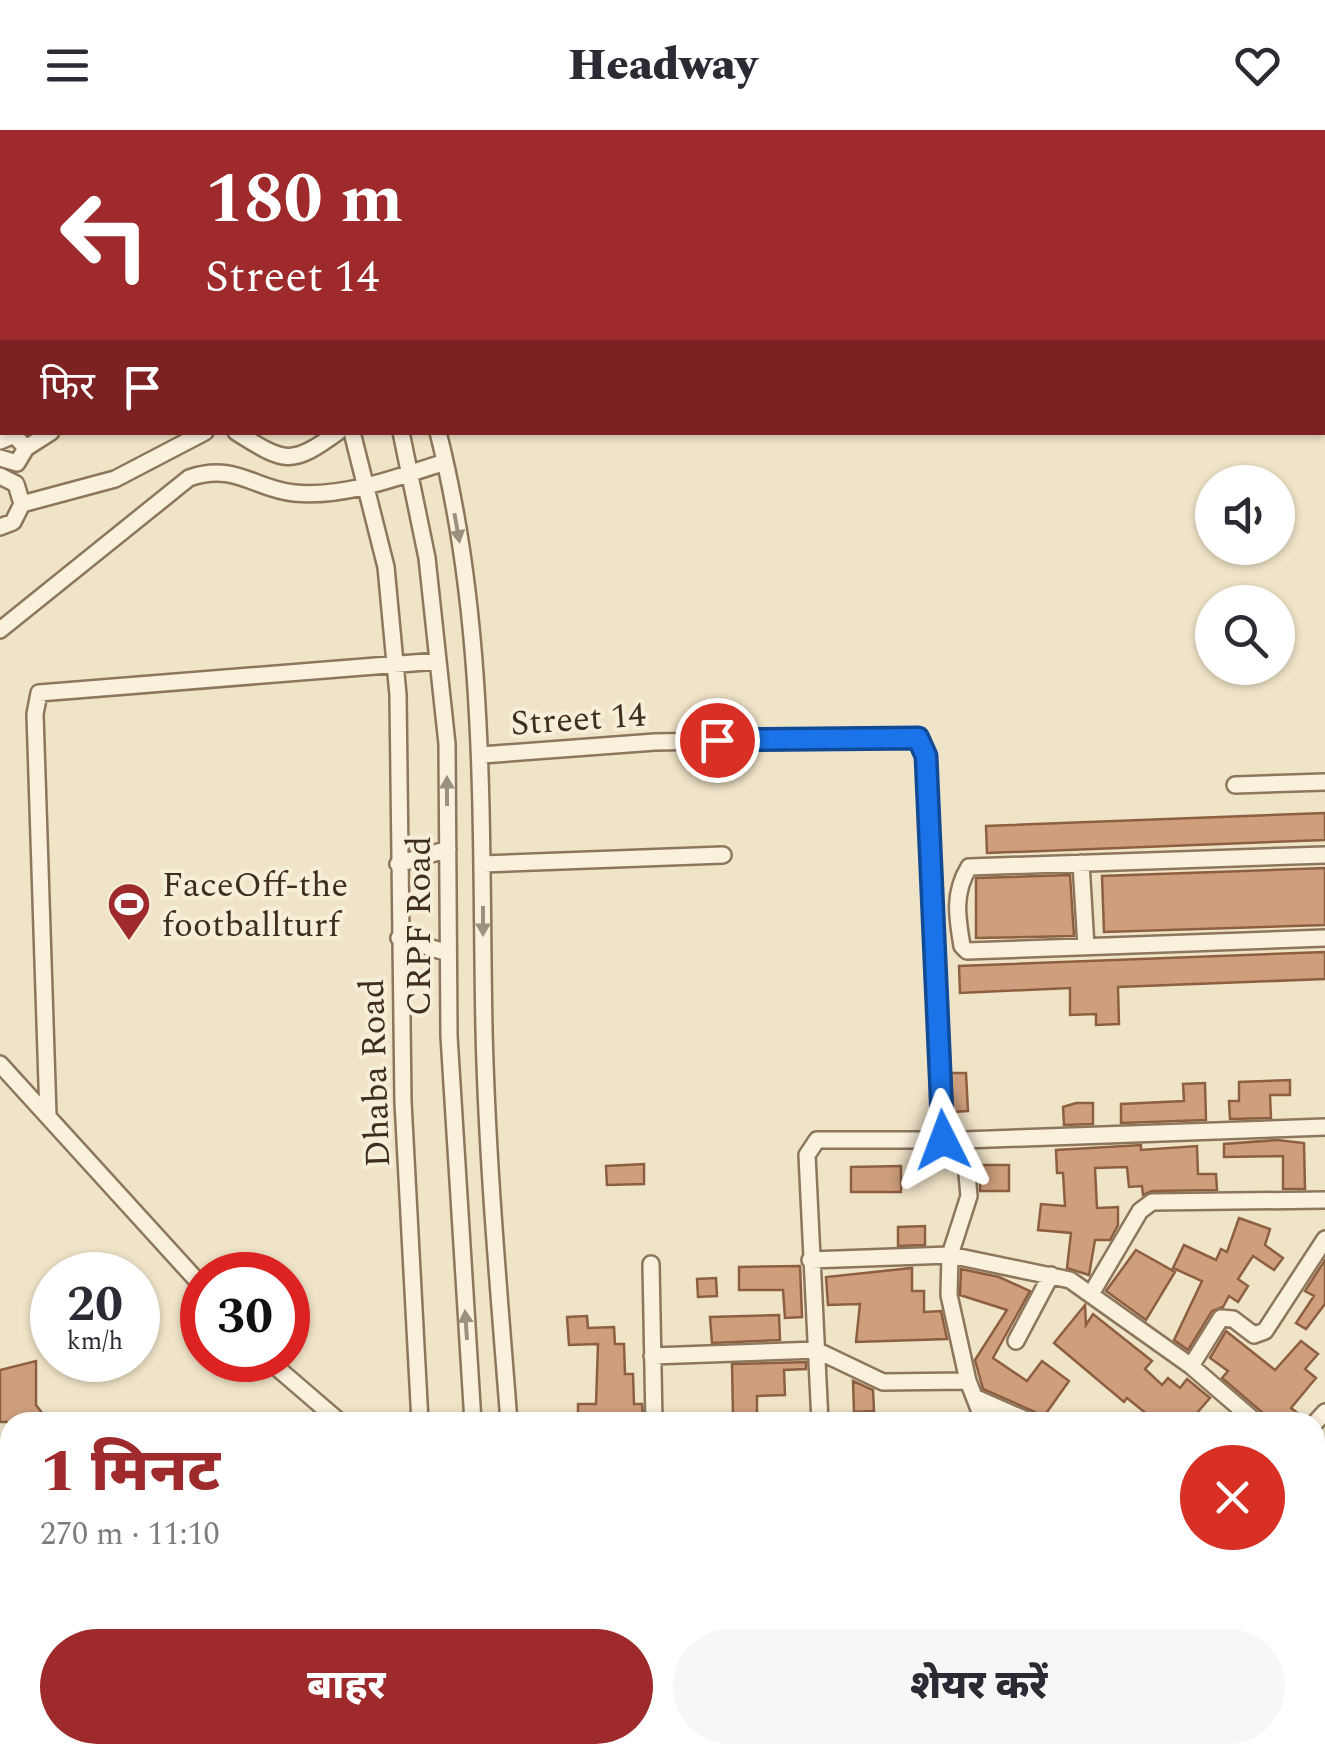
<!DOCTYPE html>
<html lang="hi">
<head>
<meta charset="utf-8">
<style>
	body { margin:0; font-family:Spectral,"Noto Sans Devanagari",serif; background:#f7f7f7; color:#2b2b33; height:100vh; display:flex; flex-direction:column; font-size:38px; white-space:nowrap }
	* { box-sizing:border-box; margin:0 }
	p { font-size:32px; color:#7c7c81 }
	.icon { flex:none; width:55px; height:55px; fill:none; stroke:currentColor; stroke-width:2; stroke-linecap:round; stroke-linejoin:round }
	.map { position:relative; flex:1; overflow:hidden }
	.details { position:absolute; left:0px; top:1282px; width:1325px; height:352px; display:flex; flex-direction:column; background:#fff; border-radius:30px 30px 0 0; box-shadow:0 2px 8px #0004 }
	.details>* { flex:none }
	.hud { position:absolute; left:0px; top:0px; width:1325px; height:305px; box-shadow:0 2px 8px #0004; background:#9e2a2b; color:#fff; overflow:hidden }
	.tools { position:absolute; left:1195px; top:335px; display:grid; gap:20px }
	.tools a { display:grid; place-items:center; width:100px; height:100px; border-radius:50%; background:#fff; box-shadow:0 2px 8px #0004; font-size:50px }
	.speed { position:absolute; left:30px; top:1122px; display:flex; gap:20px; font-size:50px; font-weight:700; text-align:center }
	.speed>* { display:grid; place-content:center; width:130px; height:130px; border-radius:50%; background:#fff; box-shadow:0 2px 8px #0004; line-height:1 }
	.speed small { font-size:25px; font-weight:400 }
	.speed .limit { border:15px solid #d22; background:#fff; color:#111 }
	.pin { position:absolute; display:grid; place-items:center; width:85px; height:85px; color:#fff; margin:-42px; border:5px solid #fff; border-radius:50%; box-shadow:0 2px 10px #0007 }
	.me { position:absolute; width:110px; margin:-55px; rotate:357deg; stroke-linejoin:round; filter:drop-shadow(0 0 8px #0008) }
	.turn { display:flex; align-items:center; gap:35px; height:210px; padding:0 40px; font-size:45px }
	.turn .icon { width:130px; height:130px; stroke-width:2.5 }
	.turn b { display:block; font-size:70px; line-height:85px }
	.then { display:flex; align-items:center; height:95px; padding:0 40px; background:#0003; gap:20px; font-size:38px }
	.round { display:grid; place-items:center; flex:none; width:105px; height:105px; border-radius:52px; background:#f7f7f7 }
	.summary { display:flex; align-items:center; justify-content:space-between; height:170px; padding:0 40px }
	h1 { font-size:60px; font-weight:800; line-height:75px; color:#9e2a2b }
	.button { display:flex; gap:20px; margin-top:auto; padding:20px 40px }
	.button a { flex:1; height:115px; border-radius:60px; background:#9e2a2b; color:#fff; font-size:40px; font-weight:800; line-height:115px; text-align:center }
	.button a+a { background:#f7f7f7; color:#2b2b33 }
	header { display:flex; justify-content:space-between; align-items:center; height:130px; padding:0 40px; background:#fff; font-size:45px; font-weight:800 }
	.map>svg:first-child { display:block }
</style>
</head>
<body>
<header><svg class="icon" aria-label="menu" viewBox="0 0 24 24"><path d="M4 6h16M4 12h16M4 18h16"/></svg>Headway<svg class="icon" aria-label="heart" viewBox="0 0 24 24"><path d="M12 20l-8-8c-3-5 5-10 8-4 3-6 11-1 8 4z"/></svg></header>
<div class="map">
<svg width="1325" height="1633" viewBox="0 0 1325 1633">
	<rect width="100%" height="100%" fill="#f0e4c8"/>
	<path fill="#cf9f7d" stroke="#8d5f41" stroke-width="2.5" d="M 1325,683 L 1325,710 L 987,723 L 986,696 Z
		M 1325,738 L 1325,795 L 1104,802 L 1102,746 Z
		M 1070,745 L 1074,806 L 976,808 L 976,748 Z
		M 1325,822 L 1325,849 L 1118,857 L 1119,894 L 1096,895 L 1096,884 L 1070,885 L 1070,858 L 960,863 L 959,836 Z
		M 951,943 L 966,943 L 968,981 L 953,982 Z
		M 1290,950 L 1290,965 L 1270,965 L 1271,988 L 1230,989 L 1229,971 L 1239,971 L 1239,952 Z
		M 1205,953 L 1206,990 L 1121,993 L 1121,974 L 1184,971 L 1183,954 Z
		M 1076,973 L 1093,973 L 1093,994 L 1064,995 L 1063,977 Z
		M 1277,1010 L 1304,1013 L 1305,1059 L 1283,1059 L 1283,1026 L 1224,1027 L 1224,1014 Z
		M 1141,1015 L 1141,1020 L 1197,1016 L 1198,1044 L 1216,1044 L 1217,1060 L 1152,1061 L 1143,1065 L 1142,1056 L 1129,1057 L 1127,1037 L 1095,1038 L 1097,1078 L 1118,1077 L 1118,1095 L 1110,1110 L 1095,1110 L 1089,1145 L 1067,1138 L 1071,1103 L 1038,1100 L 1041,1074 L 1065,1076 L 1063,1043 L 1057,1043 L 1056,1020 Z
		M 644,1034 L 644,1054 L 607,1055 L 606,1036 Z
		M 980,1035 L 1009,1035 L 1009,1061 L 980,1061 Z
		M 901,1036 L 901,1062 L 851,1062 L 851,1037 Z
		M 1239,1088 L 1270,1099 L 1265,1115 L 1283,1128 L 1274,1140 L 1253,1126 L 1238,1149 L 1248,1156 L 1238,1172 L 1229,1166 L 1223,1177 L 1212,1181 L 1188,1220 L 1174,1210 L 1202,1151 L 1173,1138 L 1184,1115 L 1216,1130 L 1221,1119 L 1227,1122 Z
		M 925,1096 L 925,1115 L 898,1116 L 898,1097 Z
		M 1136,1120 L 1175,1142 L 1146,1190 L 1106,1161 Z
		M 1325,1130 L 1325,1174 L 1306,1199 L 1296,1193 L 1314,1166 L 1305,1161 Z
		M 800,1136 L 802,1187 L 785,1188 L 783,1160 L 739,1160 L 739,1137 Z
		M 912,1138 L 912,1161 L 924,1161 L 924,1182 L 941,1181 L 947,1209 L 856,1212 L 860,1174 L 828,1175 L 826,1147 Z
		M 961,1139 L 999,1147 L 1030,1161 L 993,1228 L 1027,1251 L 1042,1231 L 1069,1251 L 1042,1289 L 1035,1282 L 983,1259 L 975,1230 L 1007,1180 L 960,1165 Z
		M 716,1148 L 717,1166 L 698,1167 L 697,1149 Z
		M 1085,1175 L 1086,1195 L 1093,1184 L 1152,1231 L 1145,1239 L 1162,1255 L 1168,1248 L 1180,1258 L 1187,1249 L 1210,1268 L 1189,1292 L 1143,1292 L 1148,1285 L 1127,1268 L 1124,1272 L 1054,1213 Z
		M 779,1185 L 780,1210 L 712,1213 L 710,1187 Z
		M 587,1186 L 588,1198 L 614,1197 L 615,1214 L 624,1214 L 625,1244 L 633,1244 L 634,1274 L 642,1274 L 643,1285 L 594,1286 L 594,1292 L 578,1292 L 578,1274 L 596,1274 L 598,1214 L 569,1215 L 567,1187 Z
		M 1226,1201 L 1275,1240 L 1301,1211 L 1318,1224 L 1305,1239 L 1316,1248 L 1291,1278 L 1300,1285 L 1294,1292 L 1267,1292 L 1263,1283 L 1222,1248 L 1228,1241 L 1210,1228 Z
		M 36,1231 L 36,1275 L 49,1292 L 0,1292 L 0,1240 Z
		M 806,1232 L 806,1239 L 784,1240 L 785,1265 L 757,1266 L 757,1285 L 733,1285 L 732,1234 Z
		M 853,1251 L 873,1260 L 874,1281 L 854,1282 Z"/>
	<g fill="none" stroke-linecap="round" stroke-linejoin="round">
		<g stroke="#8d765c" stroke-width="20">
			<path id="minor" d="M 82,0 L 125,0
				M 161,0 L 162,2
				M 255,0 L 256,2
				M 308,0 L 309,2
				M 344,0 L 345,2
				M 435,0 L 435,2
				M 707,0 L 707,2
				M 47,2 L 57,0
				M 0,12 L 2,11
				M 236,302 C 284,332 290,337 338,302
				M 352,302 L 386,437 L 398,565 L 403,972 L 420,1292
				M 401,302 L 427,428 L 447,614 L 449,906 L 473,1292
				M 438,302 C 488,498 480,699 484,899 C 487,1030 499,1162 509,1292
				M 0,311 L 14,305 L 26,318 L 17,333 L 0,328
				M 26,318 L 51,302
				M 0,346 L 16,354 L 22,374 L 13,392 L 0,397
				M 22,374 L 115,349 L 205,302
				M 0,500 L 189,348 C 235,332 254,359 294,363 C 343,368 399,347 445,332
				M 482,625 L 655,612 L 918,608 L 925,627 L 943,1010
				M 1235,655 L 1325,652
				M 1325,725 L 969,737 C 953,763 957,787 962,816 L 967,821 L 1325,808
				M 1081,733 L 1086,817
				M 398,734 L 448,719
				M 483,734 L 723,725
				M 399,808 L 448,823
				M 0,934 L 202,1156
				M 48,985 L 35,584 L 39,563 L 438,531
				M 964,1010 L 969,1066 L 950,1125 L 949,1165 L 968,1251 L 984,1292
				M 810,1130 L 950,1125 L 1070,1150 L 1191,1236 L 1256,1292
				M 651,1134 L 654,1292
				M 1091,1164 L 1140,1081 L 1152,1072 L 1325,1070
				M 1016,1211 L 1051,1145
				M 652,1226 L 816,1220 L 883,1252 L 968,1251
				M 268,1230 L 340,1292
				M 1191,1236 L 1221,1188 L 1233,1189 L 1254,1205 L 1265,1201 L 1325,1109
				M 978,1269 L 1031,1292
				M 820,1292 L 807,1025 L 817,1010 L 964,1010 L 1325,997
				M 1315,1293 L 1325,1282
				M 1315,1390 L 1325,1394
				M 0,1565 L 3,1633
				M 501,1625 L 502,1633
				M 537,1625 L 538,1633
				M 660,1625 L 667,1633
				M 827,1625 L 827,1633
				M 1022,1633 L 1022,1625
				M 1274,1633 L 1275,1625"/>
		</g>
		<use href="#minor" stroke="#faf1dc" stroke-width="15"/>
	</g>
	<defs><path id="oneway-solid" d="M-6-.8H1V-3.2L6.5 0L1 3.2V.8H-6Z" transform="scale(2.5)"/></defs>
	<g fill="#9c907e">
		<use href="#oneway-solid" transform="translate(457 398) rotate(80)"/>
		<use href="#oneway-solid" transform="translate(447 661) rotate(-90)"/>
		<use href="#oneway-solid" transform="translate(483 791) rotate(90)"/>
		<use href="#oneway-solid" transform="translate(466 1195) rotate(-94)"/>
	</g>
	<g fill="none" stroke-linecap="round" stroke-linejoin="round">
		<g stroke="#114b97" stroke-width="25">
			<path id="route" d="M 717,610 L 918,608 L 926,626 L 943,1010"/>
		</g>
		<use href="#route" stroke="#1a73e8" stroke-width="18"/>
	</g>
	<defs>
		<g id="stadium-pin" transform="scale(2.25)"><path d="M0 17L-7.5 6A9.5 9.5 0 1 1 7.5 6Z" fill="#9e2a2b" stroke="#f7eed8"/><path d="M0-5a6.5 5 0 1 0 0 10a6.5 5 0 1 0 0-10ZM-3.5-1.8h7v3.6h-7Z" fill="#fff"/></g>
	</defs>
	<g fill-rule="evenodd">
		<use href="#stadium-pin" x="129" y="774"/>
	</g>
	<g text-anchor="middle" stroke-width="8" stroke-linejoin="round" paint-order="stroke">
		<g font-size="35" fill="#3d2e20" stroke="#f7eed8">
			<text transform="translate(578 588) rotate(-4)" y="12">Street 14</text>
			<text transform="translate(418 796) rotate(-90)" y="12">CRPF Road</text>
			<text transform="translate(374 943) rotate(-92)" y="12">Dhaba Road</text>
		</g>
		<g font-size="35" fill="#3d2e20" stroke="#f7eed8" text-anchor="start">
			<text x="162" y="766">FaceOff-the<tspan x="162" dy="40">footballturf</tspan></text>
		</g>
	</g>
</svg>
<div class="tools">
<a><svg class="icon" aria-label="sound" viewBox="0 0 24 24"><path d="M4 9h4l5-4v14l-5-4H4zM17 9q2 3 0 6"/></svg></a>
<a><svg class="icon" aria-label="search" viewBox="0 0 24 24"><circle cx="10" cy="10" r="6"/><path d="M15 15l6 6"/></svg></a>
</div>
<div class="speed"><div>20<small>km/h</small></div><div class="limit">30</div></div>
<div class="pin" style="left:717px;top:610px;background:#d93025"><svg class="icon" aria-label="arrive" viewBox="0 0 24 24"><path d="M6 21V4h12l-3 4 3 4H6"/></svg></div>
<svg class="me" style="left:943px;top:1010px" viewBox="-20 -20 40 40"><path d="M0-17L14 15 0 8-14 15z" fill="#1a73e8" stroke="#fff" stroke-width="4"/></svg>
<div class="hud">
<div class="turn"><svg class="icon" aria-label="left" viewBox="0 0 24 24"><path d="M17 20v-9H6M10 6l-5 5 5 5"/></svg><div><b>180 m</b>Street 14</div></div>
<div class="then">फिर<svg class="icon" aria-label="arrive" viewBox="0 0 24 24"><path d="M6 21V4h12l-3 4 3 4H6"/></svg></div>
</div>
<section class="details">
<div class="summary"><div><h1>1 मिनट</h1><p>270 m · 11:10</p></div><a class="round" style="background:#d93025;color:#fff"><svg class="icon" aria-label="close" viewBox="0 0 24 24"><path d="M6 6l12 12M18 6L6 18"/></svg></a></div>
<div class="button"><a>बाहर</a><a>शेयर करें</a></div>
</section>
</div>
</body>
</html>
